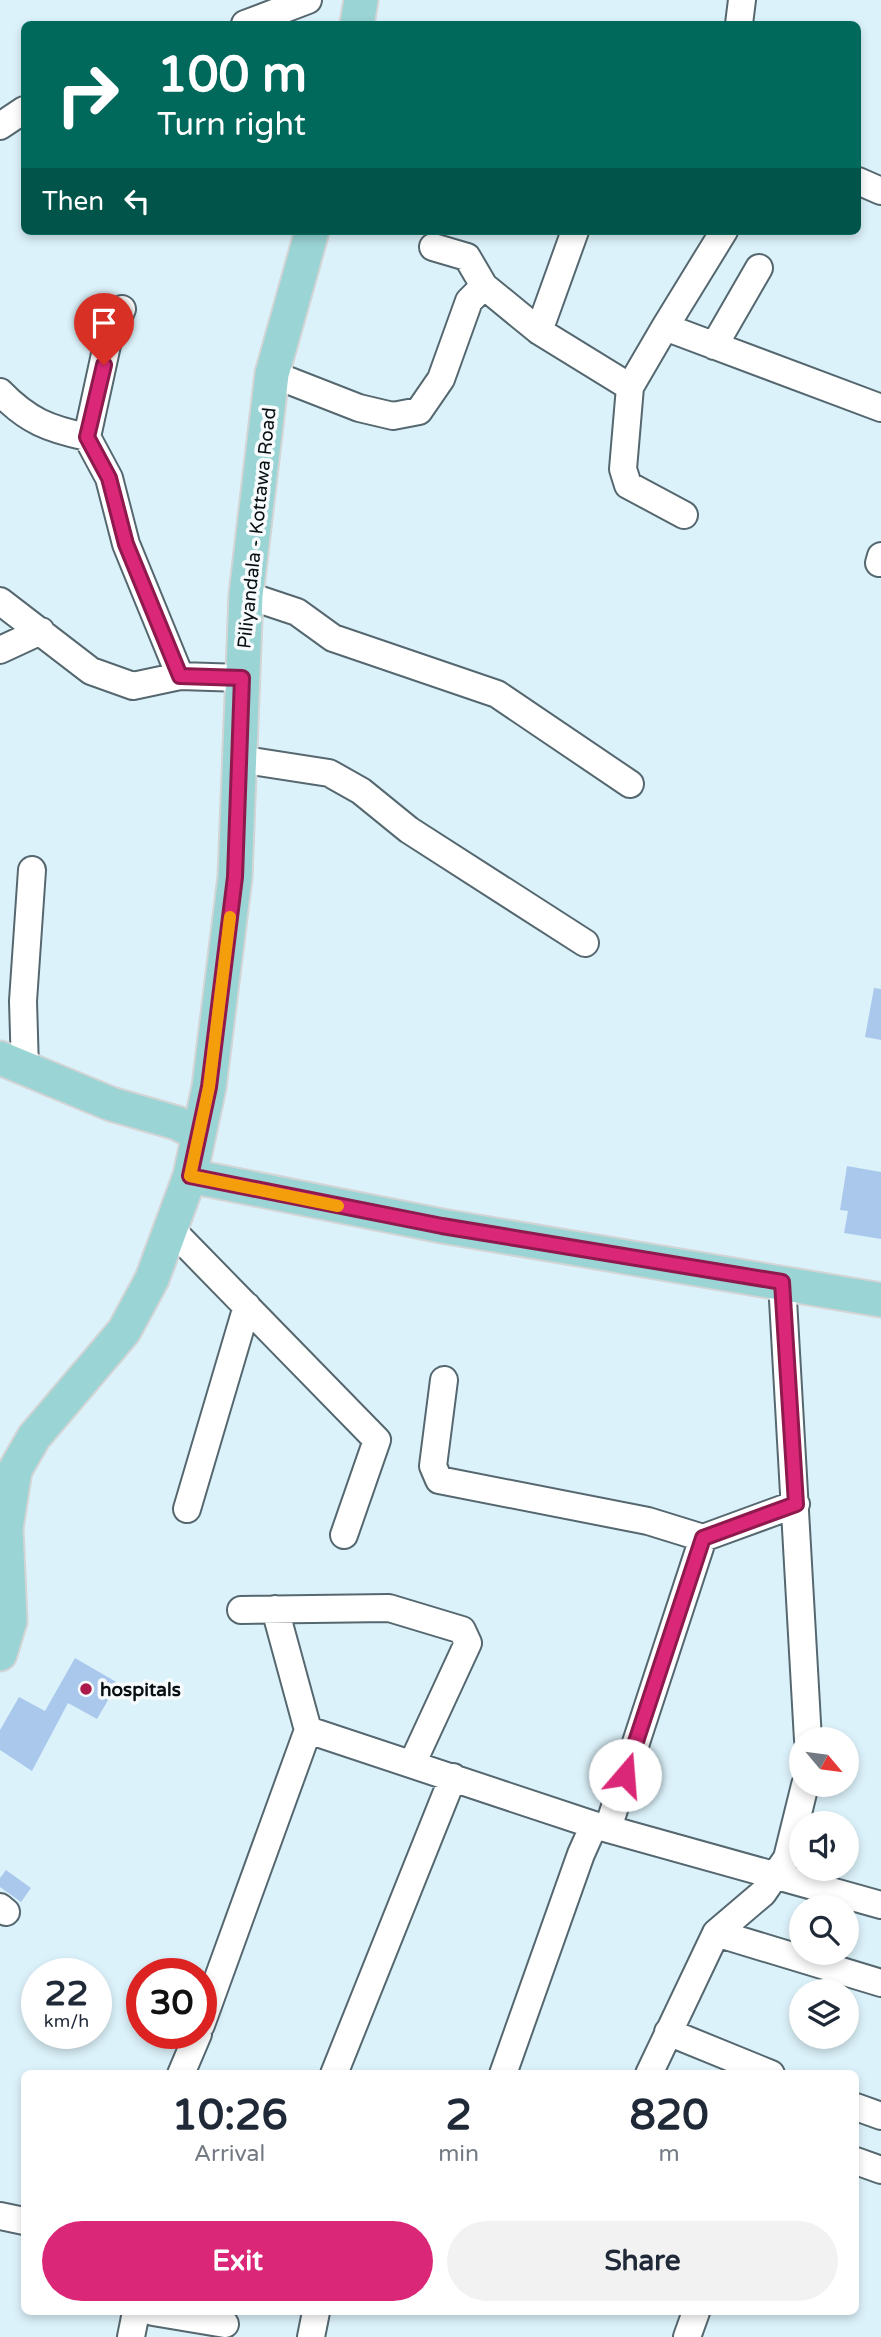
<!DOCTYPE html>
<html lang="en">
<head>
<meta charset="utf-8">
<style>
	body { margin:0; font-family:"Varela Round",sans-serif; background:#f2f2f3; color:#1f2937; height:100vh; display:flex; flex-direction:column; font-size:26px; white-space:nowrap }
	* { box-sizing:border-box; margin:0 }
	p { font-size:23px; color:#747a83 }
	.icon { flex:none; width:38px; height:38px; fill:none; stroke:currentColor; stroke-width:2; stroke-linecap:round; stroke-linejoin:round }
	.map { position:relative; flex:1; overflow:hidden }
	.details { position:absolute; left:21px; top:2070px; width:838px; height:245px; display:flex; flex-direction:column; background:#fff; border-radius:10px; box-shadow:0 4px 10px #0003 }
	.details>* { flex:none }
	.top-card { position:absolute; left:21px; top:21px; width:840px; height:214px; border-radius:10px; box-shadow:0 4px 10px #0003; background:#00695c; color:#fff; overflow:hidden }
	.needle { width:46px; rotate:119deg }
	.tools { position:absolute; left:789px; top:1727px; display:grid; gap:14px }
	.tools a { display:grid; place-items:center; width:70px; height:70px; border-radius:50%; background:#fff; box-shadow:0 4px 10px #0003; font-size:35px }
	.speed { position:absolute; left:21px; top:1958px; display:flex; gap:14px; font-size:35px; font-weight:700; text-align:center }
	.speed>* { display:grid; place-content:center; width:91px; height:91px; border-radius:50%; background:#fff; box-shadow:0 4px 10px #0003; line-height:1 }
	.speed small { font-size:18px; font-weight:400 }
	.speed .limit { border:10px solid #d22; background:#fff; color:#111 }
	.pin { position:absolute; display:grid; place-items:center; width:60px; height:60px; color:#fff; margin:-72px -30px; border-radius:50% 50% 50% 0; rotate:-45deg; box-shadow:0 0 7px #0007 }
	.pin .icon { rotate:45deg }
	.me { position:absolute; width:77px; margin:-38px; rotate:18deg; stroke-linejoin:round; filter:drop-shadow(0 0 5px #0008) }
	.turn { display:flex; align-items:center; gap:24px; height:147px; padding:0 21px; font-size:32px }
	.turn .icon { width:91px; height:91px; stroke-width:2.5 }
	.turn b { display:block; font-size:49px; line-height:60px }
	.then { display:flex; align-items:center; height:66px; padding:0 21px; background:#0003; gap:14px; font-size:26px }
	.eta { display:flex; justify-content:space-evenly; align-items:center; height:119px; text-align:center }
	.eta b { font-size:42px; font-weight:800; line-height:49px }
	.action { display:flex; gap:14px; margin-top:auto; padding:14px 21px }
	.action a { flex:1; height:80px; border-radius:42px; background:#db2777; color:#fff; font-size:28px; font-weight:800; line-height:80px; text-align:center }
	.action a+a { background:#f2f2f3; color:#1f2937 }
	.map>svg:first-child { display:block }
</style>
</head>
<body>
<div class="map">
<svg width="881" height="2337" viewBox="0 0 881 2337">
	<rect width="100%" height="100%" fill="#dcf2fa"/>
	<path fill="#aac8ec" d="M 874,988 L 881,989 L 881,1040 L 865,1037 Z
		M 847,1166 L 881,1172 L 881,1239 L 844,1233 L 848,1211 L 840,1210 Z
		M 75,1658 L 118,1683 L 97,1719 L 68,1703 L 32,1771 L 0,1750 L 0,1730 L 19,1697 L 45,1711 Z
		M 6,1870 L 31,1888 L 21,1902 L 0,1887 L 0,1878 Z"/>
	<g fill="none" stroke-linecap="round" stroke-linejoin="round">
		<g stroke="#55676f" stroke-width="30">
			<path id="minor" d="M 245,24 L 308,0
				M 739,24 L 742,0
				M 0,126 L 24,110
				M 858,181 L 881,191
				M 433,247 L 467,257 L 484,286
				M 122,309 L 107,345 L 87,437 L 109,478 L 126,544 L 180,676
				M 665,327 L 724,231
				M 539,331 L 575,231
				M 714,346 L 759,268
				M 272,374 L 359,408 L 393,416 L 419,411 L 441,379 L 469,301 L 484,286 L 539,331 L 630,387 L 665,327 L 881,408
				M 630,387 L 623,469 L 628,485 L 684,515
				M 0,392 C 28,421 49,429 87,437
				M 879,563 L 881,556
				M 246,595 L 297,612 L 333,638 L 497,694 L 630,784
				M 0,601 L 91,671 L 133,686 L 180,676 L 242,678
				M 0,650 L 41,631
				M 239,759 L 329,773 L 361,791 L 409,830 L 585,943
				M 25,1069 L 23,1001 L 32,870
				M 170,1228 L 377,1440 L 344,1535
				M 782,1282 L 808,1740
				M 444,1380 L 433,1466 L 439,1480 L 648,1521 L 703,1538
				M 187,1509 L 247,1306
				M 275,1609 L 308,1730
				M 241,1610 L 389,1608 L 462,1630 L 468,1643 L 412,1764
				M 608,1828 L 703,1538 L 796,1504
				M 0,1907 L 6,1912
				M 716,1933 L 881,1983
				M 201,2025 L 308,1730 L 594,1825 L 881,1905
				M 668,2032 L 771,2074
				M 181,2074 L 198,2034
				M 334,2074 L 453,1777
				M 503,2074 L 581,1854 L 594,1825
				M 649,2074 L 716,1933 L 763,1893 L 787,1858 L 805,1785
				M 856,2107 L 881,2116
				M 856,2161 L 881,2170
				M 0,2216 L 24,2221
				M 153,2312 L 225,2324
				M 131,2337 L 136,2312
				M 311,2337 L 316,2312
				M 687,2337 L 696,2312"/>
		</g>
		<g stroke="#d3d4d5" stroke-width="37">
			<path id="major" d="M 357,24 L 361,0
				M 0,1058 L 111,1104 L 177,1123 L 198,1134
				M 190,1176 L 442,1226 L 881,1300
				M 0,1654 L 10,1621 L 6,1528 L 15,1470 L 34,1437 L 124,1331 L 152,1279 L 190,1176 L 209,1087 L 235,877 L 246,595 L 272,374 L 312,231"/>
		</g>
		<use href="#minor" stroke="#fff" stroke-width="26"/>
		<use href="#major" stroke="#9ad4d4" stroke-width="33"/>
	</g>
	<g fill="none" stroke-linecap="round" stroke-linejoin="round">
		<g stroke="#8e194d" stroke-width="18">
			<path id="route" d="M 104,365 L 87,437 L 109,478 L 126,544 L 180,676 L 242,678 L 235,877 L 209,1087 L 190,1176 L 442,1226 L 782,1282 L 796,1504 L 703,1538 L 625,1775"/>
		</g>
		<use href="#route" stroke="#db2777" stroke-width="12"/>
		<path stroke="#f59e0b" stroke-width="12" d="M 230,917 L 209,1087 L 190,1176 L 338,1206"/>
	</g>
	<circle fill="#ac1a4c" stroke="#f7fbfd" stroke-width="2.5" cx="86" cy="1689" r="7"/>
	<g text-anchor="middle" stroke-width="7" stroke-linejoin="round" paint-order="stroke">
		<g font-size="19" fill="#091013" stroke="#f7fbfd">
			<text transform="translate(256 528) rotate(-84)" y="7">Piliyandala - Kottawa Road</text>
		</g>
		<g font-size="19" font-weight="bold" fill="#091013" stroke="#f7fbfd" text-anchor="start">
			<text x="100" y="1696">hospitals</text>
		</g>
	</g>
</svg>
<div class="tools">
<a><svg class="needle" viewBox="-14 -14 28 28"><path d="M0-13l5 13h-10z" fill="#e53935"/><path d="M0 13l5-13h-10z" fill="#747a83"/></svg></a>
<a><svg class="icon" aria-label="sound" viewBox="0 0 24 24"><path d="M4 9h4l5-4v14l-5-4H4zM17 9q2 3 0 6"/></svg></a>
<a><svg class="icon" aria-label="search" viewBox="0 0 24 24"><circle cx="10" cy="10" r="6"/><path d="M15 15l6 6"/></svg></a>
<a><svg class="icon" aria-label="layers" viewBox="0 0 24 24"><path d="M12 4l9 5-9 5-9-5zM3 14l9 5 9-5"/></svg></a>
</div>
<div class="speed"><div>22<small>km/h</small></div><div class="limit">30</div></div>
<div class="pin" style="left:104px;top:365px;background:#d93025"><svg class="icon" aria-label="arrive" viewBox="0 0 24 24"><path d="M6 21V4h12l-3 4 3 4H6"/></svg></div>
<svg class="me" style="left:625px;top:1775px" viewBox="-20 -20 40 40"><circle r="19" fill="#fff"/><path d="M0-13L10 11 0 6-10 11z" fill="#db2777"/></svg>
<div class="top-card">
<div class="turn"><svg class="icon" aria-label="right" viewBox="0 0 24 24"><path d="M7 20v-9h11M14 6l5 5-5 5"/></svg><div><b>100 m</b>Turn right</div></div>
<div class="then">Then<svg class="icon" aria-label="left" viewBox="0 0 24 24"><path d="M17 20v-9H6M10 6l-5 5 5 5"/></svg></div>
</div>
<section class="details">
<div class="eta">
<div><b>10:26</b><p>Arrival</p></div>
<div><b>2</b><p>min</p></div>
<div><b>820</b><p>m</p></div>
</div>
<div class="action"><a>Exit</a><a>Share</a></div>
</section>
</div>
</body>
</html>
